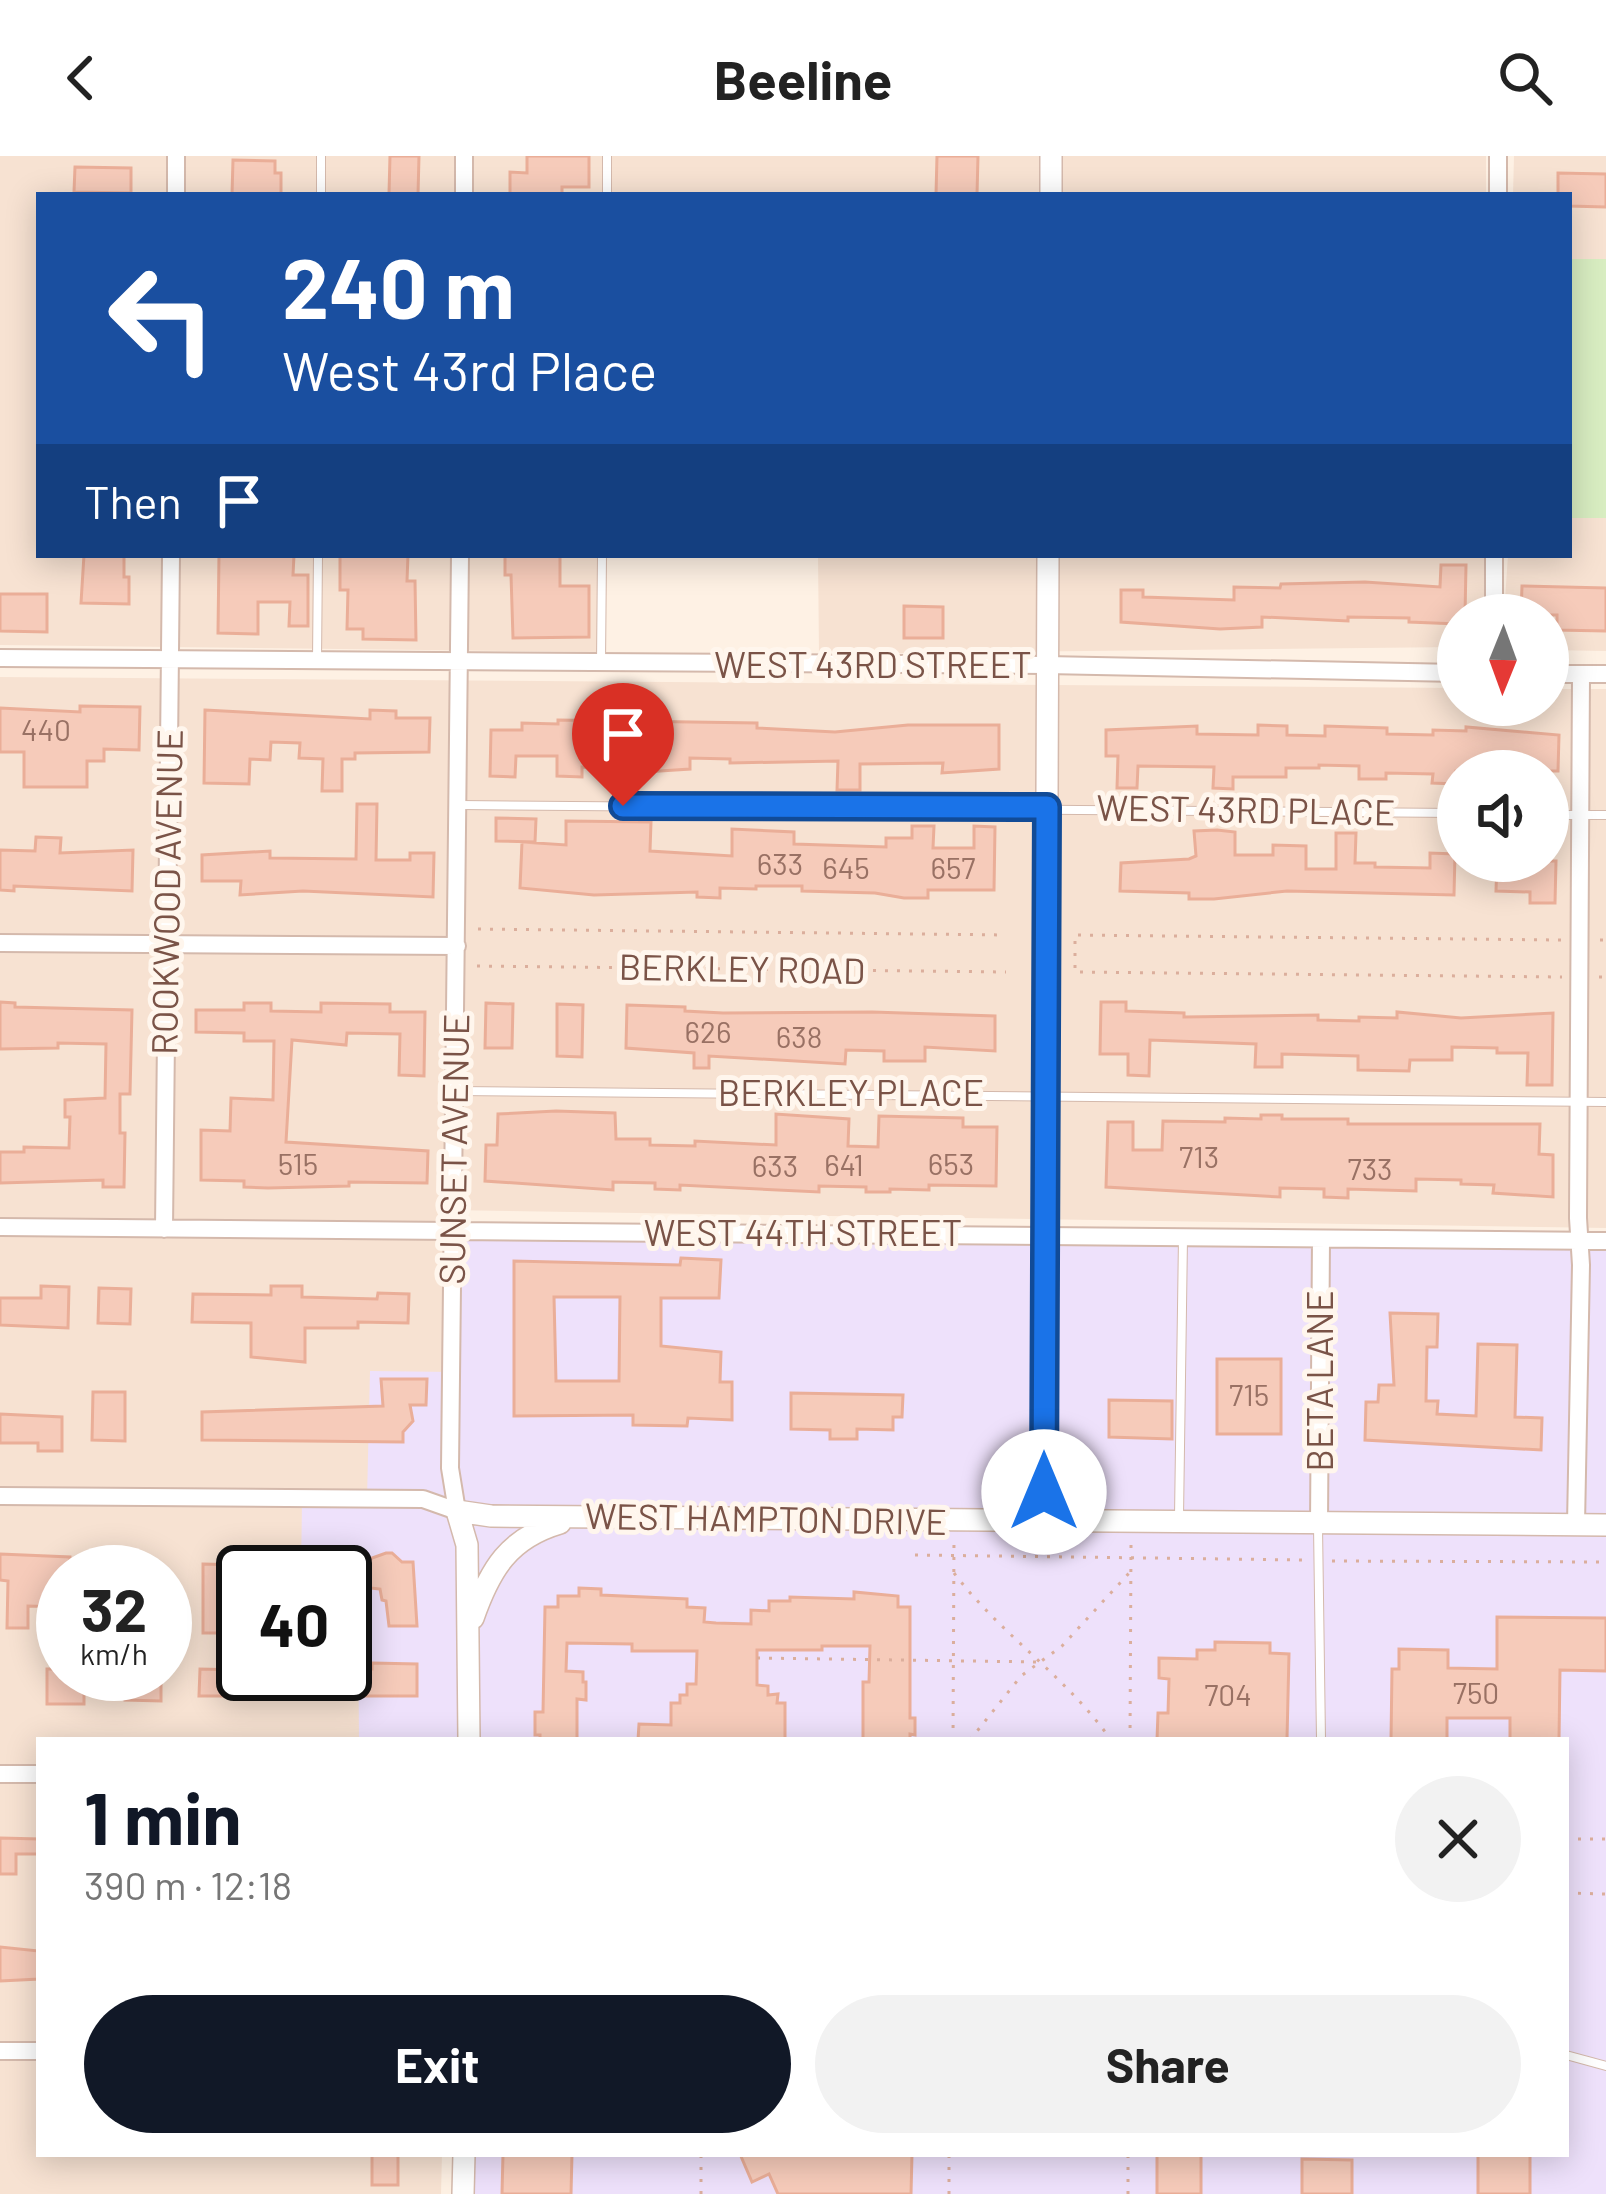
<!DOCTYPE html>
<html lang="en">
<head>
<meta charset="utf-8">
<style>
	body { margin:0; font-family:Barlow,sans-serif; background:#f2f2f2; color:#222; height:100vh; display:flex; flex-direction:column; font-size:45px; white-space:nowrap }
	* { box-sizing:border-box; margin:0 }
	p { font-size:39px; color:#767676 }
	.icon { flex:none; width:66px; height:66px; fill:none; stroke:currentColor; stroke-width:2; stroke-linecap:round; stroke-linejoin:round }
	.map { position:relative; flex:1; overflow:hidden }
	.panel { position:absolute; left:36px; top:1581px; width:1533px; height:420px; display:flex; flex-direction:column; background:#fff; border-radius:0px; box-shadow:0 6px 30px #0003 }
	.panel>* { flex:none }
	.banner { position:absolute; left:36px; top:36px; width:1536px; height:366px; border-radius:0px; box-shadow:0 6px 30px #0003; background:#1a4fa0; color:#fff; overflow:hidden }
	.needle { width:78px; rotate:181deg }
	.tools { position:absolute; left:1437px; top:438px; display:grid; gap:24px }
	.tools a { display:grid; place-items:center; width:132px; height:132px; border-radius:50%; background:#fff; box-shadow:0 6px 30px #0003; font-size:60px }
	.speed { position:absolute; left:36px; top:1389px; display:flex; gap:24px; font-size:60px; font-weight:700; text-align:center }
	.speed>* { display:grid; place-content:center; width:156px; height:156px; border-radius:50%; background:#fff; box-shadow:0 6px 30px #0003; line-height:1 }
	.speed small { font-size:30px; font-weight:400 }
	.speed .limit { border:6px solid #111; border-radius:18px; background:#fff; color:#111 }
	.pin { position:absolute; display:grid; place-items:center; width:102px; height:102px; color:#fff; margin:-123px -51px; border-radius:50% 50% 50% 0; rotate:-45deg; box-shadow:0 0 12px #0007 }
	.pin .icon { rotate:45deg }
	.me { position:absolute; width:132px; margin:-66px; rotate:0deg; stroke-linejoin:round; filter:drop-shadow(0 0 9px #0008) }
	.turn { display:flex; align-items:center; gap:42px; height:252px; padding:0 48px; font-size:54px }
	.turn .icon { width:156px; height:156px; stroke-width:2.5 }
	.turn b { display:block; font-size:84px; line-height:102px }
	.then { display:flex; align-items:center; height:114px; padding:0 48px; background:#0003; gap:24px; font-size:45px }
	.round { display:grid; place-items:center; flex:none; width:126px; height:126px; border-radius:63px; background:#f2f2f2 }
	.headline { display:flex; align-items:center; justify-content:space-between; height:204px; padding:0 48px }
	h1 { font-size:72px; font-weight:700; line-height:90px; color:#111827 }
	.primary-button { display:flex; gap:24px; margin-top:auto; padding:24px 48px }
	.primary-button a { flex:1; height:138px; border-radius:72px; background:#111827; color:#fff; font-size:48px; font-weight:700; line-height:138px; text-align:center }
	.primary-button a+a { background:#f2f2f2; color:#222 }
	header { display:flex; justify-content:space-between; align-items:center; height:156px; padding:0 48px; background:#fff; font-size:54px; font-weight:700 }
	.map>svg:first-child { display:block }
</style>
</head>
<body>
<header><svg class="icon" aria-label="back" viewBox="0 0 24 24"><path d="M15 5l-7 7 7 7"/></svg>Beeline<svg class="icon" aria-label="search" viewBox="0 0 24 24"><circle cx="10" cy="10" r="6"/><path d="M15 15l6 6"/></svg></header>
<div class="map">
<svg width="1606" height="2038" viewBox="0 0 1606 2038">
	<rect width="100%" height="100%" fill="#fef1e4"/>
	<path fill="#f7e2d2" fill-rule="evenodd" d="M 0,0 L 1486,0 L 1486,39 L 39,39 L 39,399 L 600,399 L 599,496 L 0,489 Z
		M 1514,0 L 1606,0 L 1606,103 L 1569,103 L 1569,39 L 1513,39 Z
		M 1569,362 L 1606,362 L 1606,495 L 1548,494 L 1548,459 L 1504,459 L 1508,399 L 1569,399 Z
		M 818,399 L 1484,399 L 1484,459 L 1458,459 L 1458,491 L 819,498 Z
		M 0,521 L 1458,532 L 1458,549 L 1548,549 L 1548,533 L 1606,533 L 1606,1072 L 447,1054 L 450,1584 L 39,1584 L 39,1998 L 442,1998 L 441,2038 L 0,2038 ZM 1458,615 L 1548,615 L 1548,705 L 1458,705 ZM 63,1416 L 165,1416 L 165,1518 L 63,1518 ZM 243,1416 L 345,1416 L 345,1518 L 243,1518 Z"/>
	<path fill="#eee1fb" d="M 454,1073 L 1606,1088 L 1606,2038 L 464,2038 L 465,1998 L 1566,1998 L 1566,1584 L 359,1584 L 358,1467 L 345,1466 L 345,1416 L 301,1416 L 302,1346 L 367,1343 L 370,1215 L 453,1216 Z"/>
	<path fill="#d8edc1" d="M 1569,103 L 1606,103 L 1606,362 L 1569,362 Z"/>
	<path fill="#f6cbba" stroke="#eaae98" stroke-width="3" fill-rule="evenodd" d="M 390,0 L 419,0 L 418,39 L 389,38 Z
		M 527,0 L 589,0 L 589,31 L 562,31 L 562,39 L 510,39 L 510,16 L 527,17 Z
		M 937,0 L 978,0 L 977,39 L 936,39 Z
		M 233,4 L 275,5 L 275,17 L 281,17 L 281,39 L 232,39 Z
		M 75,11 L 131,12 L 131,37 L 74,36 Z
		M 1558,17 L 1606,18 L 1606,51 L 1569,50 L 1569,39 L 1558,39 Z
		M 84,399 L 124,399 L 124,421 L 129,421 L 129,448 L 81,447 Z
		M 219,399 L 294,399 L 293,419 L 308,419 L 308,470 L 289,470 L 290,446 L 258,446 L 258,478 L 218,477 Z
		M 340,399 L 408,399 L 407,425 L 415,425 L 416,484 L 363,483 L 363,473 L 347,473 L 348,434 L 340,434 Z
		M 505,399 L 560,399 L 560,430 L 589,430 L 589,481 L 513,482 L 511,419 L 505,419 Z
		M 1441,409 L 1466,409 L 1465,459 L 1458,459 L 1458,468 L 1409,466 L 1409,462 L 1348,461 L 1348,465 L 1262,461 L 1262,471 L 1220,473 L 1121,466 L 1121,434 L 1143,434 L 1143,441 L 1234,444 L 1234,431 L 1280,432 L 1281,428 L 1365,426 L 1440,431 Z
		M 1522,430 L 1606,432 L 1606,475 L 1557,474 L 1557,459 L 1521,459 Z
		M 0,438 L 47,438 L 47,476 L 0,475 Z
		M 904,450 L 943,451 L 943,482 L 904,482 Z
		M 80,550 L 140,551 L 139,594 L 104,593 L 104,605 L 87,605 L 87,631 L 24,631 L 24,596 L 0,596 L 0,552 L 80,556 Z
		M 205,554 L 370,563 L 370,554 L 396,555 L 396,562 L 430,562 L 429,596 L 355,597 L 355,603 L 342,603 L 342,635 L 322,635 L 323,603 L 299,602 L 300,587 L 271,586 L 270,604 L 250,603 L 249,628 L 204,627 Z
		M 558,564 L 757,567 L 757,572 L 835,576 L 908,569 L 999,569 L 999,613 L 942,617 L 943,607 L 860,608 L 860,634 L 837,634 L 838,605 L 730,607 L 730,603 L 690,602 L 690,613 L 630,617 L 630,612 L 582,611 L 582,621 L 557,620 L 557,600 L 516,600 L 515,621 L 490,620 L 491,574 L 522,574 L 522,567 L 558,568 Z
		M 1258,569 L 1287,570 L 1287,579 L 1325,580 L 1325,570 L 1387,572 L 1387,578 L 1433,579 L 1433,574 L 1466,575 L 1466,571 L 1559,579 L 1558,615 L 1456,615 L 1456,628 L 1432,627 L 1433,618 L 1386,617 L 1386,623 L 1359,623 L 1359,610 L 1319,609 L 1319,612 L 1286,612 L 1286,621 L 1233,621 L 1233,633 L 1213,632 L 1214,611 L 1138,610 L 1137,632 L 1117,632 L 1118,600 L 1106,600 L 1106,574 L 1197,570 L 1197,578 L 1258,579 Z
		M 357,648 L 377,648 L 376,704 L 410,704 L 410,697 L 434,697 L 433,741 L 303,735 L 240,739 L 241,725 L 202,725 L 202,699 L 270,695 L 270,702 L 356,703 Z
		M 496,662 L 536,663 L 535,686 L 496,685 Z
		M 566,665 L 651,666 L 650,695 L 732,700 L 732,673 L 794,676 L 794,688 L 886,691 L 886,682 L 912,682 L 912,670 L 934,670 L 933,692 L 974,692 L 974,670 L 995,671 L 994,734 L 928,734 L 928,742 L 904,742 L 875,737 L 802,735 L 802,730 L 756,730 L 756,733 L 720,732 L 720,742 L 697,741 L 697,736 L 594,739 L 520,732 L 522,686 L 566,689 Z
		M 1217,674 L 1235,676 L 1235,699 L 1273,699 L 1273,689 L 1306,690 L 1306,713 L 1336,713 L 1336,677 L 1356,677 L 1355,707 L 1375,707 L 1375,711 L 1430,712 L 1430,697 L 1455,698 L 1454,739 L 1287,735 L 1214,743 L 1189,743 L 1189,737 L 1120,735 L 1121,707 L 1189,703 L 1196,700 L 1194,675 Z
		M 36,681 L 61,682 L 60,697 L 133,694 L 132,735 L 14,730 L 14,735 L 0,734 L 0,694 L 35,695 Z
		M 1497,705 L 1556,705 L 1555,747 L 1530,747 L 1530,736 L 1496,735 Z
		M 0,846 L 15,847 L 15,851 L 132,854 L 130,938 L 120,938 L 120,977 L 125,977 L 124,1031 L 103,1031 L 103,1024 L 0,1027 L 0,996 L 24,996 L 24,991 L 69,992 L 70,961 L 65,961 L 65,944 L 105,942 L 106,888 L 58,887 L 58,892 L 0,893 Z
		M 1101,846 L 1126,846 L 1126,855 L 1184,857 L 1184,861 L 1318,859 L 1318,864 L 1359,865 L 1359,861 L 1397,862 L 1397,856 L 1461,862 L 1553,857 L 1552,929 L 1527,929 L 1528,897 L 1497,897 L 1497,892 L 1452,891 L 1452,904 L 1410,904 L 1409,915 L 1358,914 L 1358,900 L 1282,898 L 1282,911 L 1255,911 L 1256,888 L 1150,884 L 1149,920 L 1128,919 L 1128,898 L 1100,898 Z
		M 244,847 L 271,847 L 271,855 L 321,856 L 321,847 L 390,848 L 390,856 L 425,856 L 424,920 L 399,919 L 400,878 L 347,877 L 346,889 L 292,884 L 286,986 L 428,995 L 427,1027 L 349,1026 L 349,1030 L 268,1032 L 244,1031 L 244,1025 L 201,1024 L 201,974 L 230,975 L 231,942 L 273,944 L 274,885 L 244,885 L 244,877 L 196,876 L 196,854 L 244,854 Z
		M 486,847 L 513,848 L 512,892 L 485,892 Z
		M 557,848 L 583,849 L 582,901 L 557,900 Z
		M 627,849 L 685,851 L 685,855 L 723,857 L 872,856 L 995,860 L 995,895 L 925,891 L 925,905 L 884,905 L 884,895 L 846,894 L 845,908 L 709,900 L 709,912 L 694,912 L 694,897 L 626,892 Z
		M 556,955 L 615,957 L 616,983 L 650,983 L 650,989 L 695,990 L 695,985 L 776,989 L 776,958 L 849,963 L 848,990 L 878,991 L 879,960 L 963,962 L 963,971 L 997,971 L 996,1030 L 929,1029 L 929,1034 L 890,1033 L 890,1036 L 866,1036 L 866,1031 L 819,1030 L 819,1036 L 680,1029 L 680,1034 L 655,1033 L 655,1027 L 613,1026 L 613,1034 L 485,1025 L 486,989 L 497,989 L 498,958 Z
		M 1261,959 L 1282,959 L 1282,963 L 1348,963 L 1348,968 L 1540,968 L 1539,998 L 1553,999 L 1553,1041 L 1493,1037 L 1494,1029 L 1461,1028 L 1461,1024 L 1416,1023 L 1416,1035 L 1348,1033 L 1348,1042 L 1324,1041 L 1324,1033 L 1280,1032 L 1280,1041 L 1106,1031 L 1108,966 L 1133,966 L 1133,994 L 1162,994 L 1163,965 L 1225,966 L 1225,962 L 1261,963 Z
		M 681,1102 L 721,1104 L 719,1142 L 661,1142 L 661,1190 L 721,1196 L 720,1226 L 732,1226 L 732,1264 L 688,1262 L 687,1270 L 633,1269 L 633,1259 L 514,1260 L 514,1105 L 680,1109 ZM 554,1141 L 620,1141 L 619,1225 L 556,1225 Z
		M 41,1130 L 69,1131 L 68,1172 L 0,1169 L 0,1142 L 41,1142 Z
		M 271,1130 L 302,1130 L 302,1141 L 377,1143 L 378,1137 L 409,1138 L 408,1167 L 358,1166 L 358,1172 L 305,1172 L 305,1206 L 251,1201 L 251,1167 L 192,1166 L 193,1138 L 271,1139 Z
		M 99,1132 L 131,1133 L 130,1168 L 98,1167 Z
		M 1390,1157 L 1438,1158 L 1437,1191 L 1427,1191 L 1426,1245 L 1438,1245 L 1437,1258 L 1476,1260 L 1478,1188 L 1517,1189 L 1515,1261 L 1542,1262 L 1541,1294 L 1365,1284 L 1366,1246 L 1378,1246 L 1379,1229 L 1394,1229 Z
		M 1217,1203 L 1281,1203 L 1281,1278 L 1217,1278 Z
		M 381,1223 L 427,1223 L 426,1249 L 410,1249 L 413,1265 L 403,1276 L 403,1286 L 202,1284 L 202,1256 L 383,1250 Z
		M 93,1236 L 125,1236 L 125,1285 L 92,1284 Z
		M 791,1237 L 903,1239 L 902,1261 L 893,1261 L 893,1274 L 857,1273 L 857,1283 L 830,1283 L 830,1274 L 791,1273 Z
		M 1109,1244 L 1172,1245 L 1172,1283 L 1109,1281 Z
		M 0,1258 L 62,1261 L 62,1295 L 38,1295 L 38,1287 L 0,1287 Z
		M 386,1397 L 392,1397 L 402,1406 L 413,1406 L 417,1470 L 389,1470 L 386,1445 L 382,1444 L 380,1433 L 371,1432 L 365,1421 L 365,1411 L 372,1402 Z
		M 0,1398 L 70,1401 L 70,1416 L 63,1416 L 63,1451 L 28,1450 L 28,1472 L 7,1472 L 8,1425 L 0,1424 Z
		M 203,1408 L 240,1409 L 239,1446 L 227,1446 L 226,1477 L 203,1477 Z
		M 579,1432 L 601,1433 L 601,1439 L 687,1443 L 687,1451 L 705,1452 L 704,1466 L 716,1467 L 751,1468 L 751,1454 L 769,1455 L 769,1445 L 790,1445 L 790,1441 L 854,1443 L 854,1436 L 898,1440 L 898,1451 L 910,1451 L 910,1562 L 915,1562 L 915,1579 L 910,1578 L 910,1584 L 863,1584 L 863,1526 L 869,1526 L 870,1490 L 822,1490 L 822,1494 L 757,1494 L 757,1529 L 768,1530 L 768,1539 L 778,1538 L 777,1547 L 785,1547 L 785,1584 L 638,1584 L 639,1568 L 671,1569 L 671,1547 L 680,1547 L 680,1539 L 687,1539 L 687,1528 L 696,1528 L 697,1495 L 632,1495 L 632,1488 L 567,1487 L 566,1515 L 583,1516 L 583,1526 L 586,1526 L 586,1544 L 577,1543 L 577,1584 L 540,1584 L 540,1579 L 535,1579 L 535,1556 L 543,1556 L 545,1451 L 558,1451 L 558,1440 L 579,1440 Z
		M 1497,1461 L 1606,1462 L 1606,1515 L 1560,1514 L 1559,1584 L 1510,1584 L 1510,1562 L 1447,1562 L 1447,1584 L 1391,1584 L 1392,1513 L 1399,1513 L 1399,1493 L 1448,1494 L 1448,1512 L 1497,1513 Z
		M 1215,1486 L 1270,1487 L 1270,1497 L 1289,1498 L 1287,1583 L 1157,1584 L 1158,1557 L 1168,1557 L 1169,1523 L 1159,1522 L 1159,1502 L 1197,1503 L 1197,1494 L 1215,1494 Z
		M 372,1507 L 417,1508 L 417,1540 L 199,1540 L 200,1513 L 242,1514 L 242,1518 L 345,1518 L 345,1513 L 372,1513 Z
		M 47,1513 L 63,1513 L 63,1518 L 84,1518 L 84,1548 L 47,1548 Z
		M 126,1518 L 161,1518 L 161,1545 L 125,1544 Z
		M 0,1682 L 39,1683 L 39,1698 L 16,1698 L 16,1718 L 0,1718 Z
		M 0,1791 L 39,1795 L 39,1823 L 0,1825 Z
		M 372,1998 L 398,1998 L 398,2029 L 372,2029 Z
		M 503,1998 L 572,1998 L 571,2038 L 502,2038 Z
		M 740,1998 L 912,1998 L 911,2038 L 778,2038 L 769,2018 L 752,2026 Z
		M 1157,1998 L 1201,1998 L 1201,2038 L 1157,2038 Z
		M 1478,1998 L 1530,1998 L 1530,2038 L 1478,2038 Z
		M 1302,2003 L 1352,2004 L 1352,2038 L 1302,2038 Z"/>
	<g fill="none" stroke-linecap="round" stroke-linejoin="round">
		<g stroke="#d4b9ac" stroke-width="10">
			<path id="service" d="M 321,39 L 321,0
				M 607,39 L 607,0
				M 317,504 L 318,399
				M 601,507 L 602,399
				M 460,649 L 1458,657
				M 1548,659 L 1606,659
				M 457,935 L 1606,946
				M 1179,1361 L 1183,1082
				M 1318,1370 L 1321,1584
				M 1566,1899 L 1606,1910"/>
		</g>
		<g stroke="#d4b9ac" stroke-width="20">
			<path id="minor" d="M 176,39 L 176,0
				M 464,39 L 464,0
				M 1498,39 L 1498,0
				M 1494,459 L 1494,399
				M 0,502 L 1046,509 L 1458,517
				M 1548,518 L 1606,518
				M 0,787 L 457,790
				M 0,1071 L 1606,1085
				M 164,1073 L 171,399
				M 0,1340 L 423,1343 L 457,1355
				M 457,1355 L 450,1312 L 460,399
				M 1319,1368 L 1321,1083
				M 1576,1368 L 1581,1109 L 1578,1062 L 1581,518
				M 0,1618 L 39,1618
				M 0,1895 L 39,1895"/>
		</g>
		<g stroke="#d4b9ac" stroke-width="24">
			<path id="tertiary" d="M 1051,39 L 1051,0
				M 457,1355 L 491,1360 L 1606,1369
				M 457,1355 L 467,1389 L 469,1584
				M 1044,1365 L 1048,399
				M 473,1462 C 490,1413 509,1382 560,1367
				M 463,2038 L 464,1998"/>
		</g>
		<path stroke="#dbae9c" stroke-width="3" stroke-dasharray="3 9" stroke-linecap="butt" d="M 478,773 L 1006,779
			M 1561,784 L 1075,779 L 1075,816 L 1562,821
			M 1600,784 L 1606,784
			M 477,810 L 1006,816
			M 1599,821 L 1606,821
			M 915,1399 L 1304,1404
			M 1332,1405 L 1606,1406
			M 954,1417 C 1001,1479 1066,1520 1111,1584
			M 757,1502 L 1040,1506
			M 953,1584 L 954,1382
			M 970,1584 L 1021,1520 L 1062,1490 L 1131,1415
			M 1130,1584 L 1131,1388
			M 1566,1683 L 1606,1683
			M 1566,1737 L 1606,1738
			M 701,2038 L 701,1998
			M 949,2038 L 949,1998
			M 1128,2038 L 1128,1998"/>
		<use href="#service" stroke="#fff" stroke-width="8"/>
		<use href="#minor" stroke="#fff" stroke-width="16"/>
		<use href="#tertiary" stroke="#fff" stroke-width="21"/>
	</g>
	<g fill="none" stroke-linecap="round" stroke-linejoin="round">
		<g stroke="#114b97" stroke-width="30">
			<path id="route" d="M 623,650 L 1047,651 L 1044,1336"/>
		</g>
		<use href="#route" stroke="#1a73e8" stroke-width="21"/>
	</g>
	<g text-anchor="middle" stroke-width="10" stroke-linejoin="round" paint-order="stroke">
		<g font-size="30" fill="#997164">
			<text x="46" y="585">440</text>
			<text x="780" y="719">633</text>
			<text x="846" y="723">645</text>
			<text x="953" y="723">657</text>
			<text x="708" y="887">626</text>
			<text x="799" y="892">638</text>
			<text x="1199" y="1012">713</text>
			<text x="298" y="1019">515</text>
			<text x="951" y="1019">653</text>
			<text x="844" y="1020">641</text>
			<text x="775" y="1021">633</text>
			<text x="1370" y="1024">733</text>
			<text x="1249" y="1250">715</text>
			<text x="1476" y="1548">750</text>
			<text x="1228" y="1550">704</text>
		</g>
		<g font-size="36" fill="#7a5347" stroke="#fff6ed">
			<text x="873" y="522">WEST 43RD STREET</text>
			<text transform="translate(1246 654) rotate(1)" y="13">WEST 43RD PLACE</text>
			<text transform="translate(167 736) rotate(-89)" y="13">ROOKWOOD AVENUE</text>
			<text transform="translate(742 813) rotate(1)" y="13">BERKLEY ROAD</text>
			<text x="851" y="950">BERKLEY PLACE</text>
			<text transform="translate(454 993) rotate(-89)" y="13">SUNSET AVENUE</text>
			<text x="803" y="1090">WEST 44TH STREET</text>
			<text transform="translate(1320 1225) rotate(-90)" y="13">BETA LANE</text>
			<text transform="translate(766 1363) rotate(1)" y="13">WEST HAMPTON DRIVE</text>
		</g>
	</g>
</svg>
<div class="tools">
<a><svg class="needle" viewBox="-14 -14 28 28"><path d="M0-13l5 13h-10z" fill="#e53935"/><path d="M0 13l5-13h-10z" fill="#767676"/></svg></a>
<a><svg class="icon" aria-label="sound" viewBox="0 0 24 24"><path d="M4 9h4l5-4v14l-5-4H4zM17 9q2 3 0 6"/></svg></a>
</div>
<div class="speed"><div>32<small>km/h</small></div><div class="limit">40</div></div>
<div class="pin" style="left:623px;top:650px;background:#d93025"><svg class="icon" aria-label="arrive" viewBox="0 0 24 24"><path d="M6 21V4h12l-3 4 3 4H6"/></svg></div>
<svg class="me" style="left:1044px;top:1336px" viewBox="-20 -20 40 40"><circle r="19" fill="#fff"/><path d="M0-13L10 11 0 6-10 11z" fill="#1a73e8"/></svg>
<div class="banner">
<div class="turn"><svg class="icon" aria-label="left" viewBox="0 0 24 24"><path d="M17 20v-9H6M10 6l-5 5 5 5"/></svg><div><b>240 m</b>West 43rd Place</div></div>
<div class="then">Then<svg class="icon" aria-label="arrive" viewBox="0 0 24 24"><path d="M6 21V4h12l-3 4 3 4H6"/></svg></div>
</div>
<section class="panel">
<div class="headline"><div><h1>1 min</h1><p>390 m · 12:18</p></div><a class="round"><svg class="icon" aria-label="close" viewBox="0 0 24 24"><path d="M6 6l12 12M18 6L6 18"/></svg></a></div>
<div class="primary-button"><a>Exit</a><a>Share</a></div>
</section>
</div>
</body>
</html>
